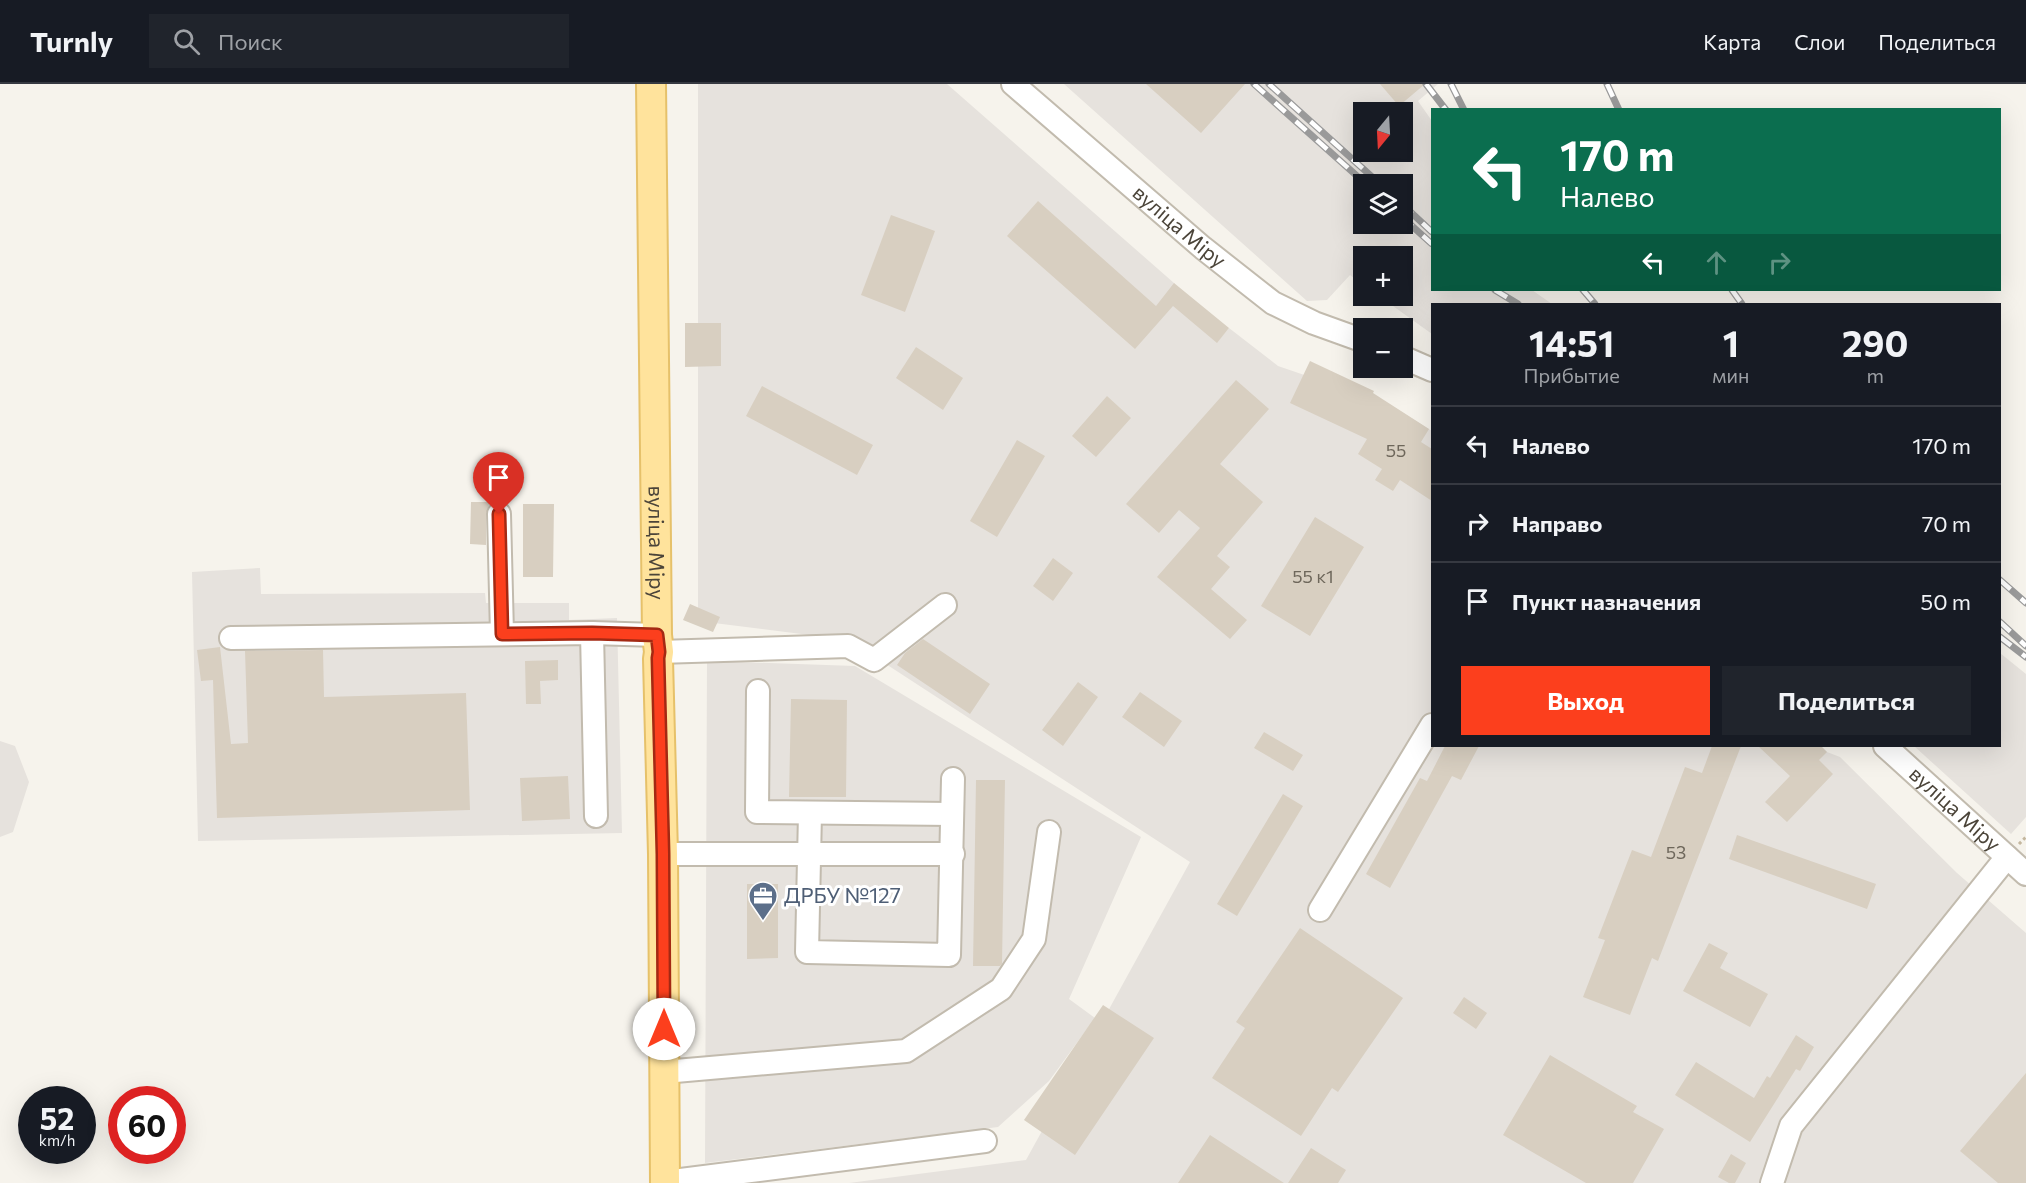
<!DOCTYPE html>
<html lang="ru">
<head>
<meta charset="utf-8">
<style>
	body { margin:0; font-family:Commissioner,sans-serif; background:#20242c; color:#f1f3f6; height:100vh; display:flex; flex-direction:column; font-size:22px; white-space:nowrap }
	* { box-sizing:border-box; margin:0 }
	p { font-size:20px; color:#9ea1a6 }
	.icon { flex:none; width:33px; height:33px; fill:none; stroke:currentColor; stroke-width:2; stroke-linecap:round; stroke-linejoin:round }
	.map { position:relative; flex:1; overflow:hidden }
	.sheet { position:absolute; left:1431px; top:219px; width:570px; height:444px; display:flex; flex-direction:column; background:#171b24; border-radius:0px; box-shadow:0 6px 24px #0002 }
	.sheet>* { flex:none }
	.hud { position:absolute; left:1431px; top:24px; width:570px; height:183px; border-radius:0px; box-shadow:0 6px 24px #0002; background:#0b6e4f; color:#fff; overflow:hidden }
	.needle { width:39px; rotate:198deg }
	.controls { position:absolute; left:1353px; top:18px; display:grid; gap:12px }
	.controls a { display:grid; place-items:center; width:60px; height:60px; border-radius:0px; background:#171b24; box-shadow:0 6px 24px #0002; font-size:30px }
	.speed { position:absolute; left:18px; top:1002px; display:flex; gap:12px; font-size:30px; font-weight:700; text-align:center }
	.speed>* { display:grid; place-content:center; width:78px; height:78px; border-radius:50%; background:#171b24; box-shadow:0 6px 24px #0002; line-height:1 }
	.speed small { font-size:15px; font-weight:400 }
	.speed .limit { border:9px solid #d22; background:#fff; color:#111 }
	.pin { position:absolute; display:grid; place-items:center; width:51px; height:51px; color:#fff; margin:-62px -26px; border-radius:50% 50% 50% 0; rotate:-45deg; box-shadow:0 0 6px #0007 }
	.pin .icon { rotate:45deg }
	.me { position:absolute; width:66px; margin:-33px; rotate:0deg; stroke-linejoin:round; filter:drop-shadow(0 0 4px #0008) }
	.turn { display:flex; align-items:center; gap:21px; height:126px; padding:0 30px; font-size:27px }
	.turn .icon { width:78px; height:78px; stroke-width:2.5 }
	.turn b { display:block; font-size:42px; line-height:51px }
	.lanes { display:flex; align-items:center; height:57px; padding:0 30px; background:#0003; justify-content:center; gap:30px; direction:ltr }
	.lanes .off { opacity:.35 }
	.eta { display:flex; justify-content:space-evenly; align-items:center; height:102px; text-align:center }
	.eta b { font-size:36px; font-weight:700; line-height:42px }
	.cta { display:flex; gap:12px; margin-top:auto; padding:12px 30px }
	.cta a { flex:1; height:69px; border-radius:0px; background:#fc3f1d; color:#fff; font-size:24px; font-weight:700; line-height:69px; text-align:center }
	.cta a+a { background:#20242c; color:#f1f3f6 }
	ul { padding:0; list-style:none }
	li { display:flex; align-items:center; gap:18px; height:78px; padding:0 30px; border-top:2px solid #363941 }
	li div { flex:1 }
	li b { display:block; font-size:22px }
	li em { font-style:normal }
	header { display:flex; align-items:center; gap:36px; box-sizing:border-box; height:84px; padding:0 30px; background:#171b24; border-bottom:2px solid #363941 }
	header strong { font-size:28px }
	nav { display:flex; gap:33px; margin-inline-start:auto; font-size:21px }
	.search { width:420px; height:54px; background:#20242c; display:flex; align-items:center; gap:15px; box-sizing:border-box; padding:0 21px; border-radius:0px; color:#9ea1a6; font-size:22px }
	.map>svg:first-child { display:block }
</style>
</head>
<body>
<header>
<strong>Turnly</strong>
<div class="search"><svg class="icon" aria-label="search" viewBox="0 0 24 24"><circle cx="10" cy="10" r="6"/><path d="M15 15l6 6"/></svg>Поиск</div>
<nav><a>Карта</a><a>Слои</a><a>Поделиться</a></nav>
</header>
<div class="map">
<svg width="2026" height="1099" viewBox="0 0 2026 1099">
	<rect width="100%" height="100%" fill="#f6f3ec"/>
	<path fill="#e6e2dd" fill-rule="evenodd" d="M 698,0 L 947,0 L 1174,199 L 1217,258 L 1229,244 L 1278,282 L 1389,320 L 1432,347 L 1432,662 L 1821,662 L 1827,668 L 1840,673 L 1957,789 L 2026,849 L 2026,1099 L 849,1099 L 1026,1076 L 1190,778 L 849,556 L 698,537 Z
		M 1064,0 L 1438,0 L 1418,17 L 1432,37 L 1432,206 L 1532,206 L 1552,220 L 1432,220 L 1432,250 L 1379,212 L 1402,212 L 1402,172 L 1364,172 L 1363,201 L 1350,191 L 1327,216 L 1307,217 ZM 1364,28 L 1402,28 L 1402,68 L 1364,68 ZM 1364,100 L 1402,100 L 1402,140 L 1364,140 Z
		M 260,484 L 261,510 L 485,509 L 486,519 L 569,519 L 569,536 L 617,534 L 622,749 L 198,757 L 192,488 Z
		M 2000,569 L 2026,590 L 2026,733 L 2011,750 L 1914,662 L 2000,662 Z
		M 707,577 L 855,582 L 1141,753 L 1069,915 L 1095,934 L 1049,997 L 998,1043 L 705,1079 Z
		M 0,657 L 15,662 L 29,698 L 13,748 L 0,753 Z"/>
	<path fill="#d8cfc1" d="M 1146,0 L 1245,0 L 1201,49 Z
		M 1380,0 L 1425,0 L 1399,22 Z
		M 1038,117 L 1156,222 L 1174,199 L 1229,244 L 1217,259 L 1173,222 L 1135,265 L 1007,152 Z
		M 891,131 L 935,147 L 905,228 L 861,211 Z
		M 685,239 L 721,239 L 721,282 L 685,283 Z
		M 916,263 L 963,294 L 943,326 L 896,294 Z
		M 1310,277 L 1374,307 L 1373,309 L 1429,345 L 1421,358 L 1432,365 L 1432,417 L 1400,396 L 1393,407 L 1375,396 L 1382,385 L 1358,370 L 1367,355 L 1290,319 Z
		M 1236,296 L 1269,325 L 1220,380 L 1263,418 L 1217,472 L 1230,483 L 1211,505 L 1247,536 L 1230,555 L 1157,493 L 1200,444 L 1179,426 L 1159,449 L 1126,420 Z
		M 762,302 L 873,361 L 857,391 L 746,332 Z
		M 1107,312 L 1131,334 L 1096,373 L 1072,352 Z
		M 1017,356 L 1045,372 L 997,453 L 970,437 Z
		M 471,418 L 490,418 L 486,430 L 486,461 L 470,460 Z
		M 523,420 L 554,420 L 553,493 L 523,493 Z
		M 1315,433 L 1364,463 L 1310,552 L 1261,522 Z
		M 1053,474 L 1073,489 L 1053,517 L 1033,502 Z
		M 690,520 L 720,533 L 713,548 L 683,536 Z
		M 923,555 L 990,600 L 970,630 L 897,581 L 905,569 Z
		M 220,563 L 231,660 L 248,659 L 245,567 L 323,566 L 324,613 L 466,609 L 470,726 L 217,734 L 213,596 L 201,597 L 197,566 Z
		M 558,576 L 558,596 L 540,597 L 541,620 L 526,620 L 525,577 Z
		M 1078,598 L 1098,613 L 1063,662 L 1042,646 Z
		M 1140,608 L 1182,637 L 1164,663 L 1122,633 Z
		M 791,615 L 847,616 L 846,713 L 789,713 Z
		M 1264,648 L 1303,671 L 1293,687 L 1254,664 Z
		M 1445,662 L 1479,662 L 1461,696 L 1452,692 L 1390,804 L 1366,790 L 1420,694 L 1427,697 Z
		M 1712,662 L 1741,662 L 1658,877 L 1652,874 L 1630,931 L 1583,913 L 1605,856 L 1598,854 L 1632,766 L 1651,773 L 1685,683 L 1702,689 Z
		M 1758,662 L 1821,662 L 1827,668 L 1819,676 L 1833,690 L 1787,738 L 1765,718 L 1790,692 Z
		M 568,692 L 570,735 L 522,737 L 520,694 Z
		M 976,696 L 1005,696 L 1002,880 L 1000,882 L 973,882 Z
		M 1283,710 L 1303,722 L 1237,832 L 1217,820 Z
		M 1737,751 L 1876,800 L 1867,825 L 1729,775 Z
		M 747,800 L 778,800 L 778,874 L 747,875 Z
		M 1300,844 L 1403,914 L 1338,1008 L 1332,1004 L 1301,1052 L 1212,994 L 1245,944 L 1236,938 Z
		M 1709,859 L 1728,869 L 1720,884 L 1768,910 L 1750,943 L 1683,907 Z
		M 1464,913 L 1487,929 L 1476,945 L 1453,929 Z
		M 1103,921 L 1154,954 L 1075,1071 L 1024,1036 Z
		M 1796,951 L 1814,963 L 1800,987 L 1796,985 L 1750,1058 L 1675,1011 L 1696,978 L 1754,1014 L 1767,992 L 1770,994 Z
		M 1550,971 L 1637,1022 L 1633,1028 L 1664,1045 L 1633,1099 L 1586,1099 L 1503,1051 Z
		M 2026,989 L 2026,1099 L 1998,1099 L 1960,1067 Z
		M 1210,1051 L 1284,1099 L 1178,1099 Z
		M 1311,1064 L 1346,1086 L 1338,1099 L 1288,1099 Z
		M 1731,1070 L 1746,1079 L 1735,1099 L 1729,1099 L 1718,1093 Z"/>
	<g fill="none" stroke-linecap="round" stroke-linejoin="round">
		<g stroke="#c2bbae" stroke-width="26">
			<g id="minor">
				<path id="s1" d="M 1013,0 L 1203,164 L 1273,219 L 1314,239 L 1364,257"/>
				<path d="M 1402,273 L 1432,286"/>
				<path d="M 499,430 L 502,550"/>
				<path d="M 592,549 L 596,732"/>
				<path d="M 231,554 L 592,549 L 657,551"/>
				<path d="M 659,568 L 848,562 L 874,576 L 945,521"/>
				<path d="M 758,607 L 757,728 L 952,730"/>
				<path id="s2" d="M 1885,662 L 2026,790"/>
				<path d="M 810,729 L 807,868 L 949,871 L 953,695"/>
				<path d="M 663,770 L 953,770"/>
				<path d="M 1320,826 L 1432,641"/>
				<path d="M 664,988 L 906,967 L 1001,905 L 1034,855 L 1049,748"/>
				<path d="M 665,1098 L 985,1057"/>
				<path d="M 1772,1099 L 1791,1042 L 2007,773"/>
			</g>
		</g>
		<g stroke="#e6c16a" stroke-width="32">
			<g id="major">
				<path id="s3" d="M 651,0 L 657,551 L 659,568 L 658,575 L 663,770 L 665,1099"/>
			</g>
		</g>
		<path stroke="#c4b79f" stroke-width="3" stroke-dasharray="3 3" stroke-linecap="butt" d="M 2019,760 L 2026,753"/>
		<use href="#minor" stroke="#fff" stroke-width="22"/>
		<use href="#major" stroke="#ffe39c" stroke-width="28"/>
		<g stroke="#9a9a9a" stroke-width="7">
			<path id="rail" d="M 1254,0 L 1366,100
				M 1269,0 L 1380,100
				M 1426,0 L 1446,26
				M 1451,0 L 1464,26
				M 1607,0 L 1619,26
				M 1402,120 L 1432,148
				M 1402,133 L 1432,160
				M 1495,206 L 1518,220
				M 1583,206 L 1595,220
				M 1732,206 L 1742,220
				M 2000,496 L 2026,519
				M 2000,538 L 2026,562
				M 2000,553 L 2026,573"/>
		</g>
		<use href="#rail" stroke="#fff" stroke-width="4.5" stroke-dasharray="14" stroke-linecap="butt"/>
	</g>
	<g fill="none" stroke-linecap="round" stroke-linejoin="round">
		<g stroke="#a42913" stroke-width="15">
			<path id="route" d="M 499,430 L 502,550 L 592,549 L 657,551 L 659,568 L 658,574 L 663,770 L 664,945"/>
		</g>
		<use href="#route" stroke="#fc3f1d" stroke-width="10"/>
	</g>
	<defs>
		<g id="office-pin" transform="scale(1.5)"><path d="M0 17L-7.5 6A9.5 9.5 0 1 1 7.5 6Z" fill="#5c6f8a" stroke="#fff"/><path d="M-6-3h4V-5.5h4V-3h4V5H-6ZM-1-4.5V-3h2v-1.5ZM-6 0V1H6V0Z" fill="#fff"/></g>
	</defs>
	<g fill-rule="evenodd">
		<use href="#office-pin" x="763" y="812"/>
	</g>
	<g text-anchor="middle" stroke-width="6" stroke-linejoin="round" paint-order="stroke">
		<g font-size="18" fill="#6e675b">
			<text x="1396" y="373">55</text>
			<text x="1313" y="499">55 к1</text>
			<text x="1676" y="775">53</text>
		</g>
		<g font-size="21" fill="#4b4439" stroke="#fff">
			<text dy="7" stroke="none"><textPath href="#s1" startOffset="219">вуліца Міру</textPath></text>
			<text dy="7" stroke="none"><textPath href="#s3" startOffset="459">вуліца Міру</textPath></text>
			<text dy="7" stroke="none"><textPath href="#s2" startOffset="94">вуліца Міру</textPath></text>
		</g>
		<g font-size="21" fill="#4e5e75" stroke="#fff" text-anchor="start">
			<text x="784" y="819">ДРБУ №127</text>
		</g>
	</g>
</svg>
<div class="controls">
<a><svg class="needle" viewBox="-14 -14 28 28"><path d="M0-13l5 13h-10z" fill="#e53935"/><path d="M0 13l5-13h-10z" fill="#9ea1a6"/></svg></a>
<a><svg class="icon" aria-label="layers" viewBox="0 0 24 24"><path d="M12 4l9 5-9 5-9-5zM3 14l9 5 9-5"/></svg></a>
<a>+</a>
<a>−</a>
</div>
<div class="speed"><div>52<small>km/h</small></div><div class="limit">60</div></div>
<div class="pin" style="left:499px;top:430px;background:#d93025"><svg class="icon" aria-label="arrive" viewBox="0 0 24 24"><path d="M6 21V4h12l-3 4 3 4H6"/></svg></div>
<svg class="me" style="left:664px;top:945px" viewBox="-20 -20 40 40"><circle r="19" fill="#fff"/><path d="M0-13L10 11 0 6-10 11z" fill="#fc3f1d"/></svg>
<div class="hud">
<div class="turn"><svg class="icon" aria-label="left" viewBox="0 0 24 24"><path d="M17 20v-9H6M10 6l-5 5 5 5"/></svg><div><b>170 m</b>Налево</div></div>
<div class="lanes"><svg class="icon" aria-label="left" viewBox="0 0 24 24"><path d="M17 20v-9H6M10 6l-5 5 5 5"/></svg><svg class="icon off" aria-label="ahead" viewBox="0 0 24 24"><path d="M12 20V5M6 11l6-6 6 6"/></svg><svg class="icon off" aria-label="right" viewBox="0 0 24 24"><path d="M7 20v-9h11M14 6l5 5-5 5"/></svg></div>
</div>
<section class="sheet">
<div class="eta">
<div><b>14:51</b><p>Прибытие</p></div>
<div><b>1</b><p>мин</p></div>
<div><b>290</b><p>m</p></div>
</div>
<ul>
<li><svg class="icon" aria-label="left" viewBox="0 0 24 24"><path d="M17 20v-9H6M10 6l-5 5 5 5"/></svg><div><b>Налево</b></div><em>170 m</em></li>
<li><svg class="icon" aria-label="right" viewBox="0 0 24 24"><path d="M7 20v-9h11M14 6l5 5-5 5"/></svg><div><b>Направо</b></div><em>70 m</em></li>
<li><svg class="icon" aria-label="arrive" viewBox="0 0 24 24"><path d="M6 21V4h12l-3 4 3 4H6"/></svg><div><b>Пункт назначения</b></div><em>50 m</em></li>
</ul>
<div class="cta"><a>Выход</a><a>Поделиться</a></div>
</section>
</div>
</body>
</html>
